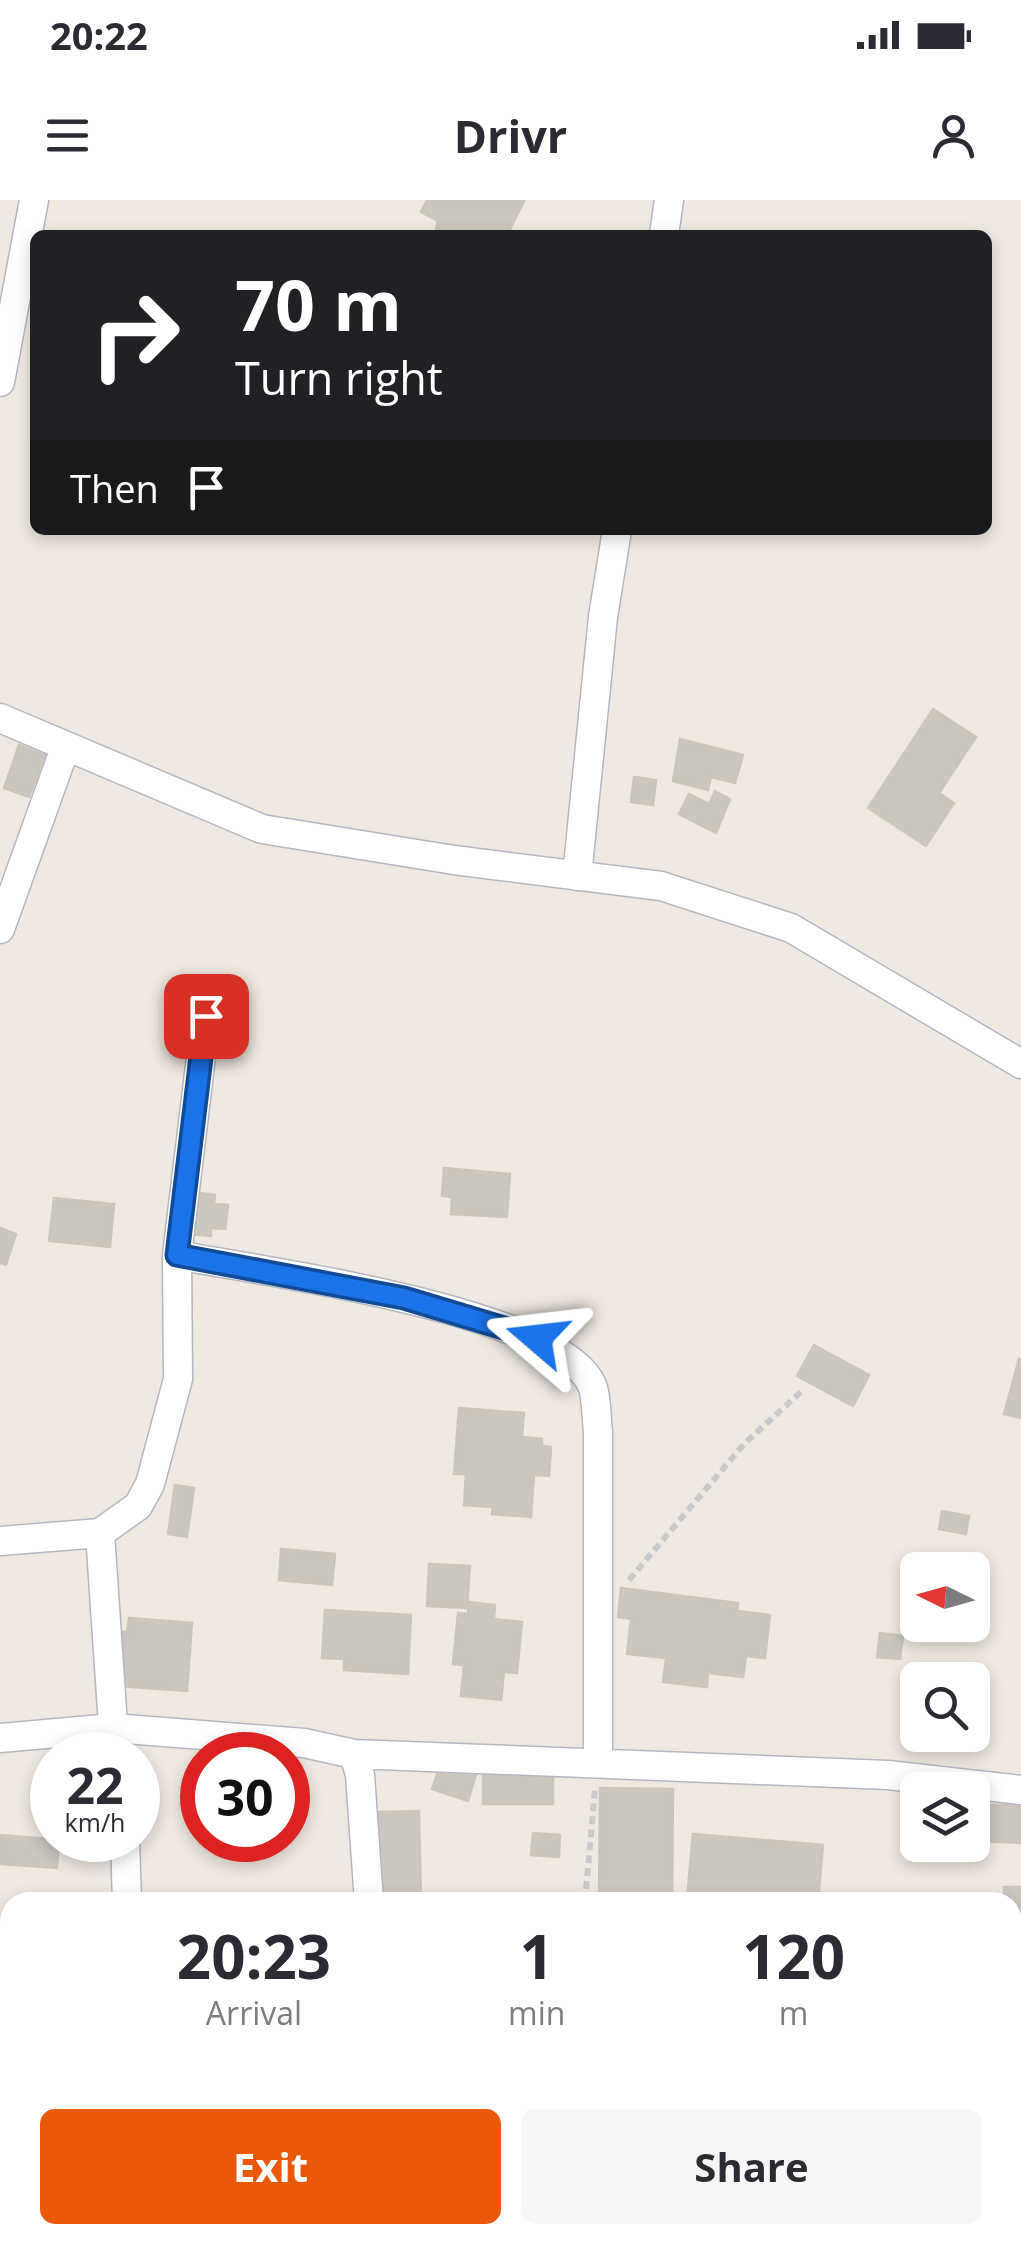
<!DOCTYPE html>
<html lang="en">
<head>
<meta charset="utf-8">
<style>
	body { margin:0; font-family:"Open Sans",sans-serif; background:#f7f7f7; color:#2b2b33; height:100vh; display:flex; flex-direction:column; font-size:38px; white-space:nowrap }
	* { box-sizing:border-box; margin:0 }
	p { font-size:32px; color:#7c7c81 }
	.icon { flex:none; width:55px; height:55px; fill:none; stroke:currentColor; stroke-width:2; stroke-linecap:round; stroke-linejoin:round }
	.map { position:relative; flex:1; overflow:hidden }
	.panel { position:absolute; left:0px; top:1692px; width:1022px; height:352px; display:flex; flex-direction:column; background:#fff; border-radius:30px 30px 0 0; box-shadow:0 5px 15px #0003 }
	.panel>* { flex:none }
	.guide { position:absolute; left:30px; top:30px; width:962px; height:305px; border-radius:15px; box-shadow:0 5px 15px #0003; background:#202124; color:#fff; overflow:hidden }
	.needle { width:65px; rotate:275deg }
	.tools { position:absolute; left:900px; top:1352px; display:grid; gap:20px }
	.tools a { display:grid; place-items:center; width:90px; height:90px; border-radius:15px; background:#fff; box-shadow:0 5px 15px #0003; font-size:50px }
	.speed { position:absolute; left:30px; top:1532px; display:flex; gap:20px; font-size:50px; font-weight:700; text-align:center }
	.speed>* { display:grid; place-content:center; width:130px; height:130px; border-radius:50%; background:#fff; box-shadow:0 5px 15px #0003; line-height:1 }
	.speed small { font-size:25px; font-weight:400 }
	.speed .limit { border:15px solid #d22; background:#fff; color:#111 }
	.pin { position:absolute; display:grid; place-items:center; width:85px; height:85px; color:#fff; margin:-42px; border-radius:20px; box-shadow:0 5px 15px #0006 }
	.me { position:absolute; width:110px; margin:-55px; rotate:287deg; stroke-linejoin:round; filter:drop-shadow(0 0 8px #0008) }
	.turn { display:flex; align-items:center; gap:35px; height:210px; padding:0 40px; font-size:45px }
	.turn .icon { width:130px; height:130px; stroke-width:2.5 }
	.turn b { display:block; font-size:70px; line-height:85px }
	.then { display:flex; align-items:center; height:95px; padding:0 40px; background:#0003; gap:20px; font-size:38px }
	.eta { display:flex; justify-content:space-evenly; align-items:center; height:170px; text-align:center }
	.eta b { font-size:60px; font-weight:700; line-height:70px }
	.action { display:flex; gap:20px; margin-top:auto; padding:20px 40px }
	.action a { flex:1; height:115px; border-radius:15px; background:#ea580c; color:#fff; font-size:40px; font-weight:700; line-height:115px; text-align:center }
	.action a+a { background:#f7f7f7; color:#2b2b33 }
	.status { display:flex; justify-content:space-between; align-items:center; height:70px; padding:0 50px; background:#fff; direction:ltr }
	.status svg { height:28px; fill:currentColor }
	header { display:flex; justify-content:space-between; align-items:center; height:130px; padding:0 40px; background:#fff; font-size:45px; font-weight:700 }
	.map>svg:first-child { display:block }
</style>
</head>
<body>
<div class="status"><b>20:22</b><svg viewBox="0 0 49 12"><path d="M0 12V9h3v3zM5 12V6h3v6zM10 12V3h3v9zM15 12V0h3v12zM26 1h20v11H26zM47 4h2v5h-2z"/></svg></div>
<header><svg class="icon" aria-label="menu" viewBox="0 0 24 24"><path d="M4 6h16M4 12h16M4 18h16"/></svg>Drivr<svg class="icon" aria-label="person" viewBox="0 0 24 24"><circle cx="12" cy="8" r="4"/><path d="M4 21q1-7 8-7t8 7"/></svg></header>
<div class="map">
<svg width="1021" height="2044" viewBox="0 0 1021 2044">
	<rect width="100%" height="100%" fill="#efe9e1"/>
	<path fill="#cbc7bf" stroke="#cbc5ba" stroke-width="2.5" d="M 427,0 L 521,0 L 524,1 L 507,35 L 434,35 L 438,21 L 421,12 Z
		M 933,509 L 976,537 L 939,593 L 954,603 L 926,646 L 868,608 Z
		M 680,539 L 743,555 L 735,583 L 711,577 L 708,590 L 673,581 Z
		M 19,545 L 45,555 L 29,597 L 4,588 Z
		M 634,577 L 656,580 L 653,605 L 631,602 Z
		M 715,591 L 730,599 L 716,633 L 679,614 L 689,594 L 709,604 Z
		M 444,968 L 510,974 L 507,1017 L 451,1014 L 452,997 L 442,996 Z
		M 192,992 L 215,995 L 214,1004 L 228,1005 L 225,1029 L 211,1028 L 211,1036 L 188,1034 Z
		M 54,998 L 114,1004 L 110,1047 L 49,1041 Z
		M 0,1028 L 16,1034 L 6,1065 L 0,1063 Z
		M 814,1145 L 869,1175 L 853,1206 L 797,1176 Z
		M 1019,1159 L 1021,1160 L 1021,1218 L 1004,1214 Z
		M 459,1208 L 524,1213 L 522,1237 L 542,1239 L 542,1246 L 551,1247 L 549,1276 L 534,1275 L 531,1317 L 492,1314 L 493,1307 L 464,1305 L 466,1274 L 454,1274 Z
		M 175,1285 L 194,1288 L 187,1337 L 168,1334 Z
		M 942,1311 L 969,1316 L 966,1334 L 939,1329 Z
		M 281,1349 L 335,1354 L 332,1385 L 279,1380 Z
		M 429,1364 L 470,1366 L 467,1408 L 427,1406 Z
		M 621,1388 L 738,1403 L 737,1411 L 770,1415 L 765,1458 L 746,1456 L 743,1477 L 708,1473 L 707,1487 L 663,1482 L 666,1458 L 627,1454 L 631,1419 L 618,1417 Z
		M 469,1402 L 495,1405 L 494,1419 L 522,1422 L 517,1473 L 504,1472 L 501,1500 L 461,1496 L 464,1465 L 453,1464 L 458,1413 L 468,1414 Z
		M 325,1410 L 411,1415 L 408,1474 L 344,1470 L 344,1459 L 322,1458 Z
		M 129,1418 L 192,1423 L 187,1491 L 119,1486 L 111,1431 L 127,1432 Z
		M 880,1433 L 903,1436 L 900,1459 L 877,1457 Z
		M 441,1562 L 476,1574 L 468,1601 L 432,1589 Z
		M 483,1572 L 553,1572 L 553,1604 L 483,1604 Z
		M 600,1588 L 673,1589 L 672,1702 L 599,1702 Z
		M 977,1604 L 1021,1606 L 1021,1643 L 975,1641 Z
		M 419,1611 L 421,1702 L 374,1702 L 373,1612 Z
		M 533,1633 L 560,1635 L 559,1657 L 531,1655 Z
		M 693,1634 L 823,1645 L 818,1702 L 704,1702 L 687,1698 Z
		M 0,1635 L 59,1640 L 57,1668 L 0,1664 Z
		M 1004,1687 L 1021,1687 L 1021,1762 L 1017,1717 L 1012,1718 L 1012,1702 L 1004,1702 Z
		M 498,1697 L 566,1699 L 566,1702 L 498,1702 Z
		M 5,1876 L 10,1876 L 10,1932 L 2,1931 Z"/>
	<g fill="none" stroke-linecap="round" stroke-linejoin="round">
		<g stroke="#b4b7c1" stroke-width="31">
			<path id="street" d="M 664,35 L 669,0
				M 0,182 L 34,0
				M 0,518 L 262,629 L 454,660 L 661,686 L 791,728 L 1021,864
				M 577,676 L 603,417 L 617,330
				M 0,729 L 65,548
				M 177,1055 C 259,1071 558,1110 592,1185 C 597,1197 596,1218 598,1231 L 598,1563
				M 100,1333 L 115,1555
				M 0,1341 L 100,1333 L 138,1306 L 150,1284 L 178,1179 L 177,1055 L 206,816
				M 0,1538 L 113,1528 L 304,1543 L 354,1554 L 360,1575 L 369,1702
				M 354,1554 L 888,1575 L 1021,1590
				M 125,1640 L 127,1702
				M 0,1966 L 10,1999
				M 22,2035 L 26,2044
				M 382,2035 L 382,2044"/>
		</g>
		<g stroke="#b4b7c1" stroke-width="44">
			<path id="secondary" d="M 1012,1967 L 1021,1967
				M 514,2044 L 543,2035"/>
		</g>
		<path stroke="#c9c9c9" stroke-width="6" stroke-dasharray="8 5" stroke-linecap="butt" d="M 629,1380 L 744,1244 L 803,1190
			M 585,1702 L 595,1589"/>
		<use href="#street" stroke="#fff" stroke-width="28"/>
		<use href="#secondary" stroke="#fff" stroke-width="40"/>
	</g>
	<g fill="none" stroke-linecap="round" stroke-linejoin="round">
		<g stroke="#114b97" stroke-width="25">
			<path id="route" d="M 206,816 L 177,1055 L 404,1098 L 537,1138"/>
		</g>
		<use href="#route" stroke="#1a73e8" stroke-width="18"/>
	</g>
</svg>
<div class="tools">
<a><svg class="needle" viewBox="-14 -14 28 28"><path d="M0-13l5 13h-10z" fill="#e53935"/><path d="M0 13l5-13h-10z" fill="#7c7c81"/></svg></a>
<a><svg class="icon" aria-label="search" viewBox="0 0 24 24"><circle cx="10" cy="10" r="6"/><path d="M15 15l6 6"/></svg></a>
<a><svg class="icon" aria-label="layers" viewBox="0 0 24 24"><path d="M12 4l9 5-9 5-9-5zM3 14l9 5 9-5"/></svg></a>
</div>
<div class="speed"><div>22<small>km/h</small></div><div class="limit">30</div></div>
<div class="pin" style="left:206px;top:816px;background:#d93025"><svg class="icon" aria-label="arrive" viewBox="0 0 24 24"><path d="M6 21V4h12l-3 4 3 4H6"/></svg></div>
<svg class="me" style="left:537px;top:1138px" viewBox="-20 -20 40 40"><path d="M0-17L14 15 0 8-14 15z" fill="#1a73e8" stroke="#fff" stroke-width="4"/></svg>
<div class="guide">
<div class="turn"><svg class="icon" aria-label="right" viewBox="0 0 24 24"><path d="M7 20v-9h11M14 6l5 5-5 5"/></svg><div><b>70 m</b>Turn right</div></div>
<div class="then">Then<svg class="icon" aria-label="arrive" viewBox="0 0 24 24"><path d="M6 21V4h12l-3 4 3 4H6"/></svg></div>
</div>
<section class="panel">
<div class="eta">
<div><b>20:23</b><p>Arrival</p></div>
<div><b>1</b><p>min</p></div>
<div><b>120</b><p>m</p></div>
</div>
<div class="action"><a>Exit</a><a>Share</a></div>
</section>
</div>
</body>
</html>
